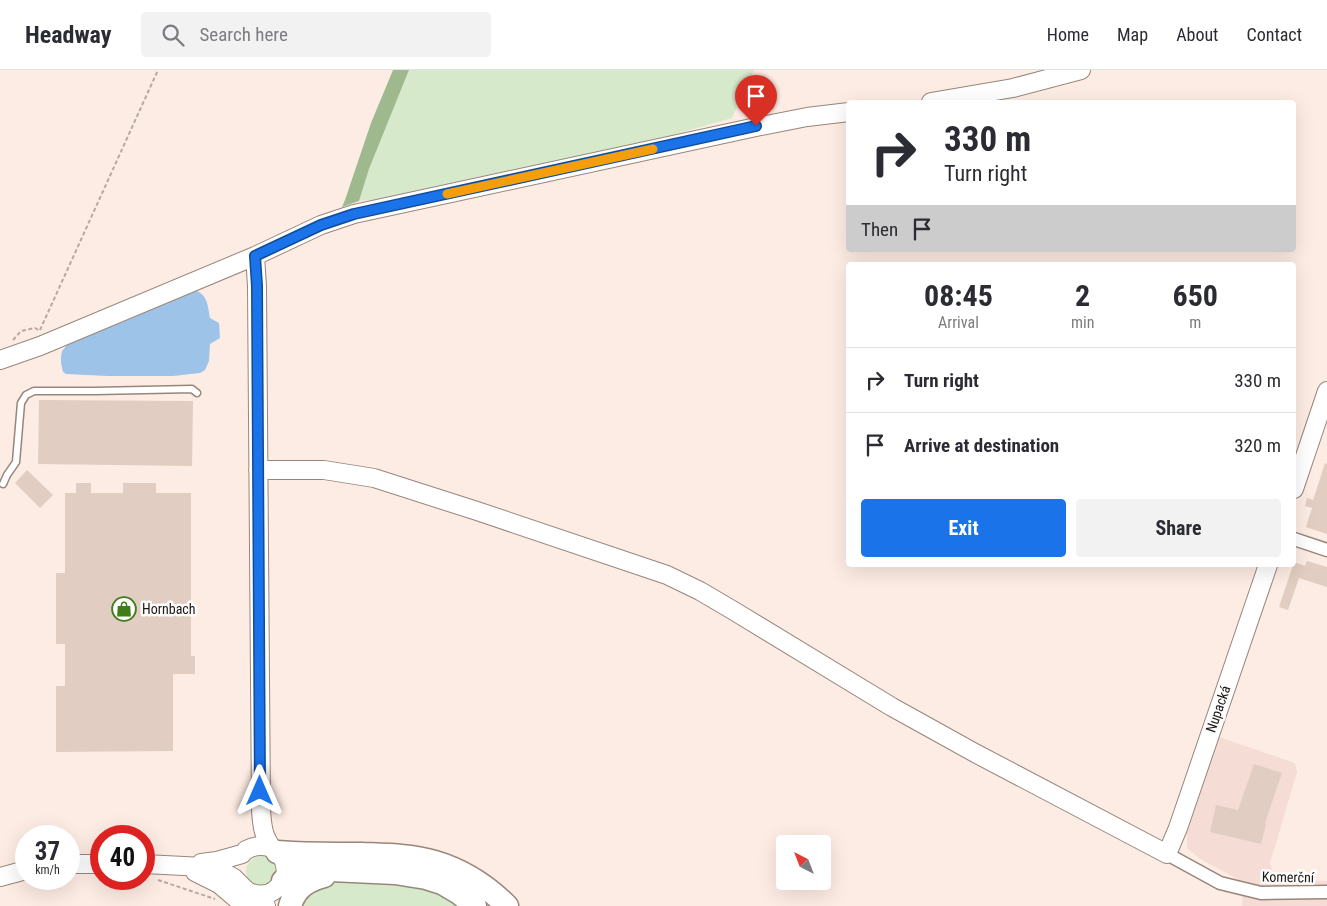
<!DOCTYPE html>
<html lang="en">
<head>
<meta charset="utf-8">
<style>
	body { margin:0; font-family:"Roboto Condensed",sans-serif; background:#f2f2f3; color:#2b2b33; height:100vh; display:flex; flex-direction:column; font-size:19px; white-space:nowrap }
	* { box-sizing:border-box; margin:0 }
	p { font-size:16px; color:#7c7c81 }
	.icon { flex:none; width:28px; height:28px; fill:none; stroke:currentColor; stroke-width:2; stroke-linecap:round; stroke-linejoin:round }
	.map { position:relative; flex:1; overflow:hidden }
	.details { position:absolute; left:846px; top:192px; width:450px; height:305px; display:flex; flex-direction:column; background:#fff; border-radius:5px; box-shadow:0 5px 20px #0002 }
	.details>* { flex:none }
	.banner { position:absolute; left:846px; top:30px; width:450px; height:152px; border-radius:5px; box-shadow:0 5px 20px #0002; background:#fff; color:#2b2b33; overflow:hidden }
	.needle { width:32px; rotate:318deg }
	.tools { position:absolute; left:776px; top:765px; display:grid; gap:10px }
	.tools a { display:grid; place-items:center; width:55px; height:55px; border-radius:5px; background:#fff; box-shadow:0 5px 20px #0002; font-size:25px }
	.speed { position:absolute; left:15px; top:755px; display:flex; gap:10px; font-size:25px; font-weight:700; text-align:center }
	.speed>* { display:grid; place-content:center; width:65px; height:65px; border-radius:50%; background:#fff; box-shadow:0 5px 20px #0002; line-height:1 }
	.speed small { font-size:12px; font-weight:400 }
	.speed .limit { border:8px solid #d22; background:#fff; color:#111 }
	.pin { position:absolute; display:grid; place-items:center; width:42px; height:42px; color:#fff; margin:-51px -21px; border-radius:50% 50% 50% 0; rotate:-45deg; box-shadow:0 0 5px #0007 }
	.pin .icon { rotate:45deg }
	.me { position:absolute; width:55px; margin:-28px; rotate:0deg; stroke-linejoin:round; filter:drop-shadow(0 0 4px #0008) }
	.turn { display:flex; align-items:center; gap:18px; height:105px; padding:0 15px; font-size:22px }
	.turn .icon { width:65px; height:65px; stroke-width:2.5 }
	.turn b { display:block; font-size:35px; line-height:42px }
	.then { display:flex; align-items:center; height:48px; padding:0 15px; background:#0003; gap:10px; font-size:19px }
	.eta { display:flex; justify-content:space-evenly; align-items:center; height:85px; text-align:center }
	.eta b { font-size:30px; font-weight:700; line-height:35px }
	.action { display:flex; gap:10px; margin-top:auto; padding:10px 15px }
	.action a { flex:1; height:58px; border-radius:5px; background:#1a73e8; color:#fff; font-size:20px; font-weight:700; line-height:58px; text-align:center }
	.action a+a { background:#f2f2f3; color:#2b2b33 }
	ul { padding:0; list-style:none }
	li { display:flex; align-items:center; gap:15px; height:65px; padding:0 15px; border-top:1px solid #e1e1e2 }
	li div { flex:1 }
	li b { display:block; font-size:19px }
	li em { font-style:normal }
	header { display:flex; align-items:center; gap:30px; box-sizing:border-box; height:70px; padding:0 25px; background:#fff; border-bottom:1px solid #e1e1e2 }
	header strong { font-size:24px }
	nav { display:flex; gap:28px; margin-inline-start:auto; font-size:18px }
	.search { width:350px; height:45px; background:#f2f2f3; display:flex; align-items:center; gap:12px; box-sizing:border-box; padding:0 18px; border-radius:5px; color:#7c7c81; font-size:19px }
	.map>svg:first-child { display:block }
</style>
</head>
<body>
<header>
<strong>Headway</strong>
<div class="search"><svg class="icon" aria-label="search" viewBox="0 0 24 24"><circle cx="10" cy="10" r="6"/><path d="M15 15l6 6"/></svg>Search here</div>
<nav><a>Home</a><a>Map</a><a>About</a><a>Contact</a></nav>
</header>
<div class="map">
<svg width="1327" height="836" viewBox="0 0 1327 836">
	<rect width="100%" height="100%" fill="#fdece3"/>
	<path fill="#f5dcd4" d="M 1219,667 L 1295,693 L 1297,702 L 1270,793 L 1273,804 L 1279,809 L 1327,811 L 1327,836 L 1242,836 L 1243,812 L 1202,790 L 1187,778 L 1187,761 Z"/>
	<path fill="#d6e9cb" d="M 409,0 L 754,0 L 732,48 L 672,65 L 498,104 L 389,131 L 381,129 L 359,131 L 369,99 Z
		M246 801a15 15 0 1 1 30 0a15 15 0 1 1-30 0Z
		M 345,808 L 424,816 L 461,836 L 295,836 L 310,816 Z"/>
	<path fill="#9eb98e" d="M 393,0 L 409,0 L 369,99 L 359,131 L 342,137 L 345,130 L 371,53 Z"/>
	<path fill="#9ec3e8" d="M 197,221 C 208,226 208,237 210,248 L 219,253 L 220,268 L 210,274 L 209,291 L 205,300 L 200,303 L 173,306 L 108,306 L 66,304 L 63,302 L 61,293 L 61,287 L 62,281 L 67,275 Z"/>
	<path fill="#e1cdc2" d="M 39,330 L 193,331 L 192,396 L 38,394 Z
		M 1325,393 L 1327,394 L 1327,464 L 1306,457 L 1312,438 L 1305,436 L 1307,428 L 1313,430 Z
		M 27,400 L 53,425 L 40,438 L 15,413 Z
		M 76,413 L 91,413 L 91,423 L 123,423 L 123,413 L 156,413 L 156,423 L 191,423 L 191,586 L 195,586 L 195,604 L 173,604 L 173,681 L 56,682 L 56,616 L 65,616 L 65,574 L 56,574 L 56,503 L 65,503 L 65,423 L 76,423 Z
		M 1307,491 L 1327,497 L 1327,517 L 1299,508 L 1288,540 L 1279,537 L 1294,492 L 1305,496 Z
		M 1254,694 L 1282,703 L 1265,753 L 1266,754 L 1261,774 L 1210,762 L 1216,735 L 1238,740 Z"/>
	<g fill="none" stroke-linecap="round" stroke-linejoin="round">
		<g stroke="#98867b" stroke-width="9">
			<path id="lane" d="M 3,414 L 7,405 L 16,392 L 21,333 L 26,325 L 34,321 L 95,321 L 192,319 L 197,323"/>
		</g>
		<g stroke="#98867b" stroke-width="15">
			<path id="street" d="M 1294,469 L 1327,480
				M 1167,784 L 1220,813 L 1261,823 L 1327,822"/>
		</g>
		<g stroke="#98867b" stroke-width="20">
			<path id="secondary" d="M 931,32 L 1013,18 L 1081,0
				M 255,186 L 257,216 L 261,740 C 262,755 263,767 273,779
				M 0,290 L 40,276 L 255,186 L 321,155 L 354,144 L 756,57 L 807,47 L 849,42
				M 258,400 L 324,400 L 374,408 L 477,441 L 667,505 L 700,521 L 734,541 L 892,637 L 975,683 L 1167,784 L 1178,758 L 1268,495
				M 1294,419 L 1327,321
				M 246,780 C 275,764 300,799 276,819 C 268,826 259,826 249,822
				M 201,793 L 217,791 L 242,784
				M 69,794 L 101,794
				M 144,794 L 204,797 L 223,802 L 234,808 L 245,819 L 266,836
				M 195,802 L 219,814 L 245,836
				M 0,807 L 26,800"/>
		</g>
		<g stroke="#98867b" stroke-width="25">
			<path id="highway" d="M 277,782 L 293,783 C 316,784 339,784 362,784 C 387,785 411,785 435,792 C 462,800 487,816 507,836
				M 283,811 L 296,803 L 310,799 L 395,803 L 426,808 L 442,813 L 459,823 L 475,836
				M 290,836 C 295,818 308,810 324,806"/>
		</g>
		<path stroke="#b7a9a2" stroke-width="2" stroke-dasharray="4 2.5" stroke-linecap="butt" d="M 40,260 L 158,0
			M 13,270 L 21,261 L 35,258 L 40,261
			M 158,810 L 215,829"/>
		<use href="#lane" stroke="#fff" stroke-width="6"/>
		<use href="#street" stroke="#fff" stroke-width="12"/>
		<use href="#secondary" stroke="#fff" stroke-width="18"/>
		<use href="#highway" stroke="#fff" stroke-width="22"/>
	</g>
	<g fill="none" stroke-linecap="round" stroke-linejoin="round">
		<g stroke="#114b97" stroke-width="12">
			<path id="route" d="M 260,721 L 257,216 L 255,186 L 321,155 L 354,144 L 756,56"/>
		</g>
		<use href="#route" stroke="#1a73e8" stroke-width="9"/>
		<path stroke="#f59e0b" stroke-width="9" d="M 447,124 L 653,79"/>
	</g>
	<defs>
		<g id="shop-ring" transform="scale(1.25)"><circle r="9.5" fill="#fdfdfd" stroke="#3f7d1a" stroke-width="1.5"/><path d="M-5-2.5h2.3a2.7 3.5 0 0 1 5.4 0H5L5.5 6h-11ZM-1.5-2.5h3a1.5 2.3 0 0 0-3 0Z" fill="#3f7d1a"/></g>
	</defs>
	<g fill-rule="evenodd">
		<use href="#shop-ring" x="124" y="539"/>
	</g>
	<g text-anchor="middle" stroke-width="5" stroke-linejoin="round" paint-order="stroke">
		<g font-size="14" fill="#1d1612" stroke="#fdfdfd" text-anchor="start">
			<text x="142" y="544">Hornbach</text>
		</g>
		<g font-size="14" fill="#1d1612" stroke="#fdfdfd">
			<text transform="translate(1218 639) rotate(-71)" y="5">Nupacká</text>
			<text transform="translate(1288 807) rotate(1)" y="5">Komerční</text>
		</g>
	</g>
</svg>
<div class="tools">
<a><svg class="needle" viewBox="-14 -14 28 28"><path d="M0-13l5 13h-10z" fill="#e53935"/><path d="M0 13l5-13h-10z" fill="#7c7c81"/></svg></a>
</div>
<div class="speed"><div>37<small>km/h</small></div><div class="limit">40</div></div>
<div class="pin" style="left:756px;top:56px;background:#d93025"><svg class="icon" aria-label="arrive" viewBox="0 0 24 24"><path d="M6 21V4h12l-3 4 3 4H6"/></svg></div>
<svg class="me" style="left:260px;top:721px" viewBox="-20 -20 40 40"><path d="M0-17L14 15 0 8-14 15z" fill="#1a73e8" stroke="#fff" stroke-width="4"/></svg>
<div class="banner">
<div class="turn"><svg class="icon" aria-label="right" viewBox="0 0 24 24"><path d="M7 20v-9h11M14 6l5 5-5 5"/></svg><div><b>330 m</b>Turn right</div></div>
<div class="then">Then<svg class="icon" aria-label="arrive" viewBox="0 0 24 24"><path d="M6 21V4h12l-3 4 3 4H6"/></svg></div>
</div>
<section class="details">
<div class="eta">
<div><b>08:45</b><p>Arrival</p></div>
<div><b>2</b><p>min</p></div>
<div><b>650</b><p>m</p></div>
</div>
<ul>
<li><svg class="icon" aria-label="right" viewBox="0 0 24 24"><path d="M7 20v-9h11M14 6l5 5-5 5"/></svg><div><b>Turn right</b></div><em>330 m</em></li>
<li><svg class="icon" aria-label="arrive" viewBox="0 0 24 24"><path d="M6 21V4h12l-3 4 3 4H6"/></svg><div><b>Arrive at destination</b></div><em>320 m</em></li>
</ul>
<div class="action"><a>Exit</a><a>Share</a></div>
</section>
</div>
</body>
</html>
